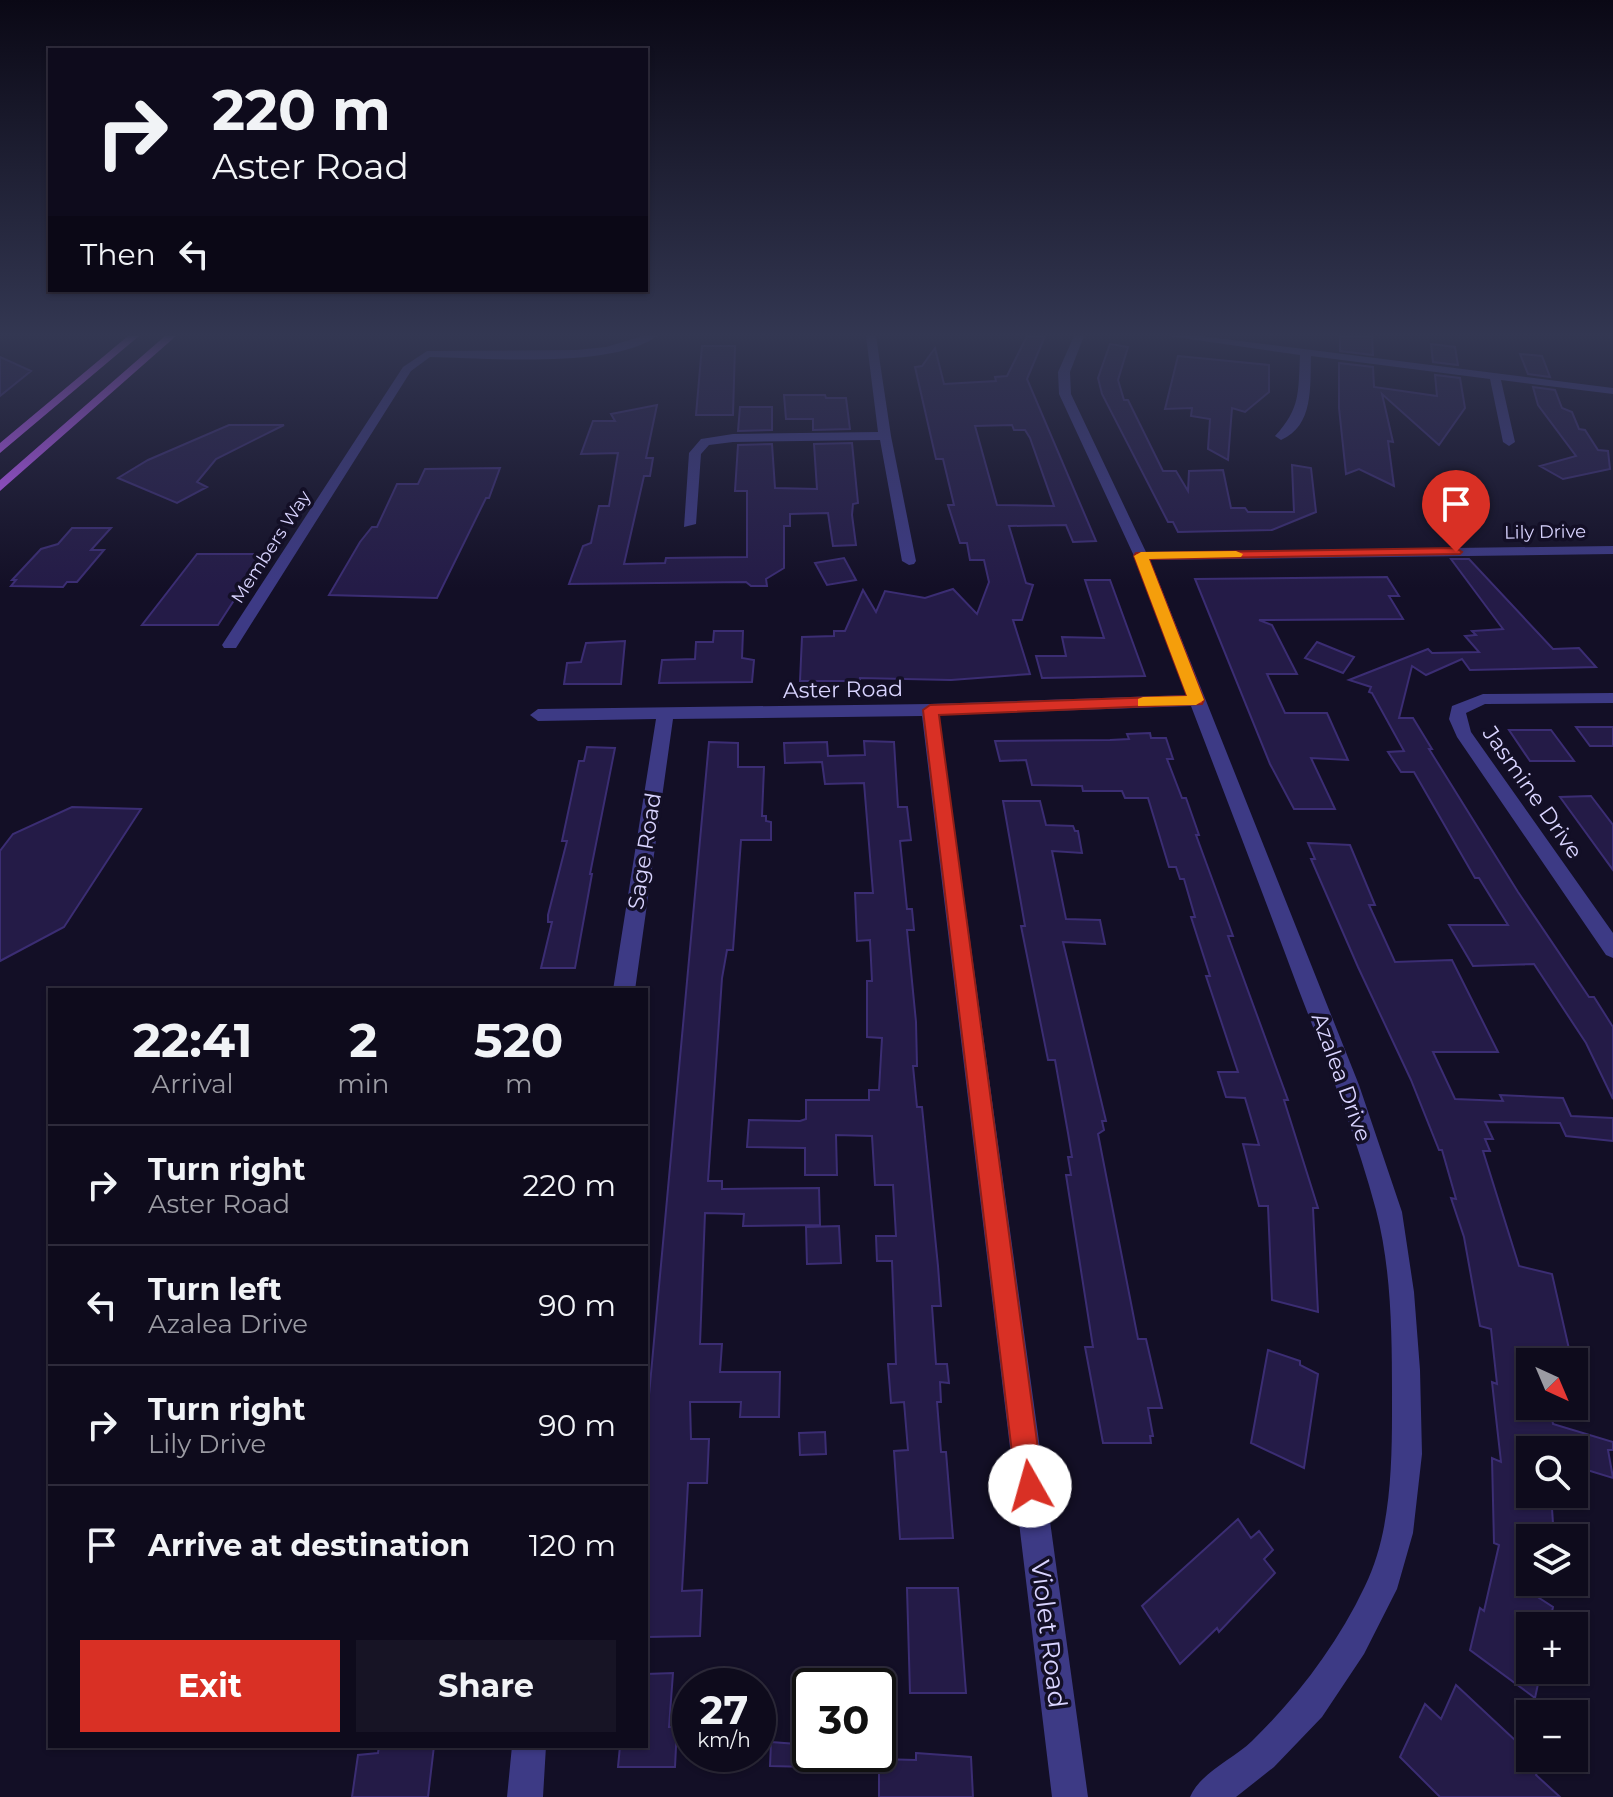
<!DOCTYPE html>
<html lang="en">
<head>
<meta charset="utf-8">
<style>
	body { margin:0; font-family:Montserrat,sans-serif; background:#171425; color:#f1f3f6; height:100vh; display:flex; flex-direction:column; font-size:30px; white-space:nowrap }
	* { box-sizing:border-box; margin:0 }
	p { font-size:26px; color:#9b9ba3 }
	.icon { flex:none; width:44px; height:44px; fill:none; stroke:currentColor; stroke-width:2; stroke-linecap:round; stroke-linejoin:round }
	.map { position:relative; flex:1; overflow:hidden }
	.side { position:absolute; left:48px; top:988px; width:600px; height:760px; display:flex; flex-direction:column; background:#0e0b1c; border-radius:0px; box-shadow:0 2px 6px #0004,0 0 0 2px #2e2b3b }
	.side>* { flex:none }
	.hud { position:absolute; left:48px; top:48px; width:600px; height:244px; border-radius:0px; box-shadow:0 2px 6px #0004,0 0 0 2px #2e2b3b; background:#0e0b1c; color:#f1f3f6; overflow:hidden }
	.needle { width:52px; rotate:136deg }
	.buttons { position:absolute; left:1516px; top:1348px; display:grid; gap:16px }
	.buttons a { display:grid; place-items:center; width:72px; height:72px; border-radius:0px; background:#0e0b1c; box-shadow:0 2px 6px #0004,0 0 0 2px #2e2b3b; font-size:40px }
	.speed { position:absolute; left:672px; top:1668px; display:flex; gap:16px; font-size:40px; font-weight:700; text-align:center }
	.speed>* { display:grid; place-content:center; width:104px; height:104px; border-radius:50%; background:#0e0b1c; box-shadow:0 2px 6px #0004,0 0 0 2px #2e2b3b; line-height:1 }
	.speed small { font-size:20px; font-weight:400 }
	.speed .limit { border:4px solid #111; border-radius:12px; background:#fff; color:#111 }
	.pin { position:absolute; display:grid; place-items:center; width:68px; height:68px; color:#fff; margin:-82px -34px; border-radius:50% 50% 50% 0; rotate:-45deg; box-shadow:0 0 8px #0007 }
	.pin .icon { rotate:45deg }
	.me { position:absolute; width:88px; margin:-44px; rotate:353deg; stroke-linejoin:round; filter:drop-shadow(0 0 6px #0008) }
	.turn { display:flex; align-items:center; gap:28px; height:168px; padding:0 32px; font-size:36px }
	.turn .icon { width:104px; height:104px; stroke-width:2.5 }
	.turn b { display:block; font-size:56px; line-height:68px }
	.then { display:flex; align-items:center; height:76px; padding:0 32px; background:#0003; gap:16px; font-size:30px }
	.eta { display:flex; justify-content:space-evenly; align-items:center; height:136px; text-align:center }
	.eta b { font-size:48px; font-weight:700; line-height:56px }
	.cta { display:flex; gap:16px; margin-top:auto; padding:16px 32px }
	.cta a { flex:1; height:92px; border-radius:0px; background:#d93025; color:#fff; font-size:32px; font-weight:700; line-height:92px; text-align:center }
	.cta a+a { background:#171425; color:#f1f3f6 }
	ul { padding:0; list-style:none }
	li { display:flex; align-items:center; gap:24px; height:120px; padding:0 32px; border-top:2px solid #2e2b3b }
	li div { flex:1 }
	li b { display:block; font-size:30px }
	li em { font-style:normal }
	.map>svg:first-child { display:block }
</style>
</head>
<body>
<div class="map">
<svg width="1613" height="1797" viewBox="0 0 1613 1797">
	<rect width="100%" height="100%" fill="#130f26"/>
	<path fill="#241b47" stroke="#3b2d73" stroke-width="2" fill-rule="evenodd" d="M 1027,336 L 1045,336 L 1027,379 L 1096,541 L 1073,542 L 1066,525 L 1009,526 L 1026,583 L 1033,585 L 1022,620 L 1013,620 L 1030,674 L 951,680 L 860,678 L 860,681 L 800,681 L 802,637 L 834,636 L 834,631 L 845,631 L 863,590 L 876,612 L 885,591 L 925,598 L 953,589 L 977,614 L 989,582 L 984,560 L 970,560 L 967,543 L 960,543 L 948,505 L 954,505 L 943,459 L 936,459 L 915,367 L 922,366 L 935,348 L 944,384 L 996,381 L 995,377 L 1007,376 ZM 1012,425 L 1014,430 L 1025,430 L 1030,438 L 1054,506 L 997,505 L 975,426 Z
		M 1340,336 L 1372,336 L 1373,355 L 1340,351 Z
		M 1110,344 L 1128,347 L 1118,380 L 1124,400 L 1128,400 L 1163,471 L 1176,471 L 1188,491 L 1189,471 L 1223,470 L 1231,508 L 1245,508 L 1248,512 L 1294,512 L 1292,465 L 1311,468 L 1316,512 L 1272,530 L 1178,532 L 1173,522 L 1168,522 L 1102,394 L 1098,378 Z
		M 1431,344 L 1455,347 L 1458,365 L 1433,362 Z
		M 702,346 L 735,346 L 733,415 L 696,415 Z
		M 1520,354 L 1542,356 L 1550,377 L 1528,374 Z
		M 1178,356 L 1269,365 L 1269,392 L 1245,412 L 1232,408 L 1228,460 L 1208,449 L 1210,419 L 1191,416 L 1192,408 L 1165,409 Z
		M 0,357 L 31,371 L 0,396 Z
		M 1339,363 L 1373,367 L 1374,387 L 1437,396 L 1435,375 L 1460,378 L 1465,408 L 1439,445 L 1382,394 L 1393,442 L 1388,441 L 1394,486 L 1359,469 L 1346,474 L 1339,408 Z
		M 1533,387 L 1555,390 L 1562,408 L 1572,412 L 1579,429 L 1585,430 L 1598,450 L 1608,451 L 1610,469 L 1563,479 L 1540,466 L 1576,456 L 1538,405 Z
		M 784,395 L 825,395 L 826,398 L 846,398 L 850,429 L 813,430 L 813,419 L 786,419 Z
		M 657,405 L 646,458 L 653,458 L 650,476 L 644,476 L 624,564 L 665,563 L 666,558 L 747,557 L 747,491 L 735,491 L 738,445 L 772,444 L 775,488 L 817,489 L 814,444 L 852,443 L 858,503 L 853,504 L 852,515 L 856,545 L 833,546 L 828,513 L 790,514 L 790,526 L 784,526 L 784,568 L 766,579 L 767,586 L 751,586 L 746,582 L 569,584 L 583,546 L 591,543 L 599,506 L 609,506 L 618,453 L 581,454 L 593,421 L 615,421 L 611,414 Z
		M 740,407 L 772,407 L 772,430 L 738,431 Z
		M 229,425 L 284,425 L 216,459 L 197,482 L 207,487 L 177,503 L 118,478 L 148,460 Z
		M 500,468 L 489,498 L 486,498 L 437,598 L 329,595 L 360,542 L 372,527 L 377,527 L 397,484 L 418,484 L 425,469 Z
		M 72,528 L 111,528 L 91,550 L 104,550 L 77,582 L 67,582 L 63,587 L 11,586 L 16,580 L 12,580 L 41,549 L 58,544 Z
		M 197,554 L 264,554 L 218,625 L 142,625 Z
		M 844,558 L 856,580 L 827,585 L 815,563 Z
		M 1451,559 L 1469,559 L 1553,649 L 1579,648 L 1596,667 L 1470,670 L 1462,659 L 1426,675 L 1412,666 L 1399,718 L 1413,718 L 1432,749 L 1429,749 L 1518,892 L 1589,997 L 1594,997 L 1613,1027 L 1613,1099 L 1586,1043 L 1534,964 L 1473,966 L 1449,925 L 1508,925 L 1479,878 L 1475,878 L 1414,772 L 1401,772 L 1388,752 L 1404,751 L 1372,693 L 1369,692 L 1371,687 L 1349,680 L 1428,649 L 1432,653 L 1479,652 L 1465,636 L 1476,635 L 1472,631 L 1503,629 Z
		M 1387,577 L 1399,596 L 1389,596 L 1403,619 L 1259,620 L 1272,625 L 1297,674 L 1267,674 L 1285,713 L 1327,713 L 1348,760 L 1311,758 L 1335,809 L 1294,809 L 1270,764 L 1195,579 Z
		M 1085,580 L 1110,580 L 1145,676 L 1042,678 L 1036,656 L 1066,656 L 1062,637 L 1104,638 Z
		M 714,631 L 743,631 L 742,658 L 754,660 L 752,682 L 659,683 L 662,660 L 695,659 L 696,642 L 713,642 Z
		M 625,641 L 621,684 L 564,684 L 567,663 L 581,662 L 586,643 Z
		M 1317,642 L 1354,657 L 1343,673 L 1305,658 Z
		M 1576,727 L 1613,727 L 1613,746 L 1590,746 Z
		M 1509,730 L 1551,730 L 1574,761 L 1530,761 Z
		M 1150,733 L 1151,738 L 1166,738 L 1173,759 L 1167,759 L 1182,798 L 1186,798 L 1199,835 L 1196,835 L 1233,936 L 1228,936 L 1288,1100 L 1284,1100 L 1318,1208 L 1313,1208 L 1318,1312 L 1272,1300 L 1268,1206 L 1259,1206 L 1243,1144 L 1259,1145 L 1245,1098 L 1226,1097 L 1218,1072 L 1238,1072 L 1206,976 L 1210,976 L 1191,917 L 1195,917 L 1184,879 L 1180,879 L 1176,867 L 1169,867 L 1148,798 L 1125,798 L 1122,791 L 1083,791 L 1082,786 L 1032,785 L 1026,760 L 1000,761 L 995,741 L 1110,740 L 1129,739 L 1127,734 Z
		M 864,741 L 894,742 L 898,807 L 907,807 L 911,840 L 900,841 L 907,909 L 912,909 L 914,930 L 907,930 L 916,1022 L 917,1066 L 913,1066 L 917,1107 L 922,1107 L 938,1266 L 941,1306 L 932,1306 L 936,1364 L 947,1364 L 949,1383 L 940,1382 L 941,1402 L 937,1402 L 941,1452 L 946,1452 L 953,1538 L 900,1539 L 894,1451 L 908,1450 L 904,1402 L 891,1403 L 888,1364 L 896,1364 L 892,1261 L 877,1261 L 876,1236 L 896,1236 L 893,1185 L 875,1185 L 872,1136 L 836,1135 L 837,1175 L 805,1175 L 805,1148 L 747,1147 L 749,1120 L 800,1121 L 806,1119 L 806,1100 L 869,1100 L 869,1090 L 879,1090 L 882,1038 L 867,1037 L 867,981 L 872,981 L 870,940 L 857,941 L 855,893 L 873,893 L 864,783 L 825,784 L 822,762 L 785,763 L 784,743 L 827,742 L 828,756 L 865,755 Z
		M 709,742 L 738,743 L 738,767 L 764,767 L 762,816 L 766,816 L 766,821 L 771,822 L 771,840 L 741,840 L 733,950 L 727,950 L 722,978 L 708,1181 L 722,1181 L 722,1189 L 819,1188 L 820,1225 L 743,1226 L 744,1214 L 705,1213 L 700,1344 L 722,1344 L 720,1372 L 780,1372 L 779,1417 L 740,1417 L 741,1402 L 690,1402 L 691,1439 L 709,1439 L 707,1483 L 688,1483 L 682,1591 L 702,1590 L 700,1636 L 646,1637 L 646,1428 Z
		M 587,747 L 615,748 L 590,874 L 592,874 L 575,968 L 541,968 L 552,922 L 548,922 L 548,915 L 567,841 L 562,841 L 579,761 L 584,761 Z
		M 1591,796 L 1613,825 L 1613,870 L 1560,797 Z
		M 1003,801 L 1040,801 L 1046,825 L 1073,826 L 1075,831 L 1078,831 L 1082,853 L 1052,851 L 1066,919 L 1100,920 L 1105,944 L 1063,942 L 1106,1121 L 1102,1121 L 1104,1130 L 1098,1134 L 1138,1339 L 1146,1339 L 1162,1408 L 1148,1408 L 1153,1436 L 1150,1436 L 1151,1443 L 1103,1443 L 1085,1347 L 1093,1347 L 1066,1175 L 1071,1175 L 1068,1157 L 1072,1157 L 1068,1133 L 1055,1060 L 1048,1060 L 1021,926 L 1025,926 Z
		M 72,807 L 141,809 L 64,927 L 0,961 L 0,851 L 13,834 Z
		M 1308,843 L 1350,845 L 1375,905 L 1369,905 L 1395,962 L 1452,960 L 1498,1052 L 1433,1052 L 1455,1099 L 1503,1101 L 1500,1095 L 1563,1098 L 1571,1116 L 1613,1118 L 1613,1141 L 1566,1136 L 1560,1123 L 1485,1122 L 1493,1139 L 1485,1139 L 1490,1151 L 1483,1151 L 1519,1266 L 1552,1274 L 1572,1362 L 1530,1362 L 1530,1406 L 1550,1406 L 1553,1424 L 1613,1442 L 1613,1450 L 1608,1450 L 1613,1478 L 1574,1466 L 1574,1450 L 1561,1450 L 1530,1440 L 1530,1494 L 1551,1494 L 1554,1538 L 1530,1538 L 1530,1592 L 1553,1607 L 1549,1626 L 1530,1626 L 1530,1670 L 1541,1670 L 1535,1698 L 1470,1650 L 1480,1608 L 1484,1611 L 1499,1545 L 1494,1543 L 1492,1458 L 1501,1462 L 1492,1382 L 1497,1384 L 1491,1329 L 1480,1326 L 1464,1237 L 1451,1198 L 1456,1199 L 1442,1150 L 1439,1150 L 1411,1080 L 1358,967 L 1311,859 L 1315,859 Z
		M 839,1226 L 841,1263 L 807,1264 L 806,1227 Z
		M 1268,1350 L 1300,1361 L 1300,1365 L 1318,1374 L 1304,1468 L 1251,1443 Z
		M 825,1432 L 826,1454 L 800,1455 L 799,1433 Z
		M 1238,1519 L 1251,1538 L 1259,1531 L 1273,1550 L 1264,1559 L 1275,1573 L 1219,1632 L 1217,1628 L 1180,1664 L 1142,1606 Z
		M 907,1588 L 958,1588 L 966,1693 L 910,1693 Z
		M 673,1673 L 669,1727 L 677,1727 L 675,1767 L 618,1767 L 620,1746 L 646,1746 L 646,1674 Z
		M 1456,1685 L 1530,1754 L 1530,1758 L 1541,1764 L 1536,1775 L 1560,1797 L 1440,1797 L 1400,1757 L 1425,1704 L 1441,1719 Z
		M 771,1742 L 810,1745 L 810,1767 L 770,1766 Z
		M 379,1746 L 434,1746 L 428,1797 L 352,1797 L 358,1755 L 378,1753 Z
		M 916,1753 L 971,1757 L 973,1797 L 879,1797 L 879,1759 L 916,1760 Z"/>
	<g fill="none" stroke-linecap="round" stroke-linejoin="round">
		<path fill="#3d3a85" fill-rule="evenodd" d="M 643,336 L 657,336 C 613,369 485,358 430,357 L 411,371 L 236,648 L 224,648 L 222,645 L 403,367 L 427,351 L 576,350 L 606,347 Z
			M 866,336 L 876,336 L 891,436 L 916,561 L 914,564 L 909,565 L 902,561 L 880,440 L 733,442 L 709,445 L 701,454 L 696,524 L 684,527 L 689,453 L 701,439 L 733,434 L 878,432 Z
			M 1074,336 L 1084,336 L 1070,372 L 1071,394 L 1146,552 L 1613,546 L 1613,554 L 1150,560 L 1359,1085 L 1402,1212 L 1414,1292 L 1420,1370 L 1422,1454 L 1413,1533 L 1397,1589 L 1364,1654 L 1322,1717 L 1274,1767 L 1236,1797 L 1190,1797 C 1201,1772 1232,1760 1252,1741 C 1298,1696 1337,1645 1365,1586 C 1390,1535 1392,1470 1392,1414 C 1392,1348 1393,1275 1376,1210 C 1356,1134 1326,1061 1298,988 C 1263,894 1227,800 1191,706 L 939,715 L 1088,1797 L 1052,1797 L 922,716 L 673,719 L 635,990 L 613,990 L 656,719 L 538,721 L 530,715 L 538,709 L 930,704 L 1187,695 L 1134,556 L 1059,394 L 1058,372 Z
			M 1169,336 L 1200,336 L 1613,388 L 1613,394 L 1501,380 L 1515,442 L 1509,446 L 1503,442 L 1490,379 L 1311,356 C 1310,386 1314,426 1281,440 L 1275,436 C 1301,408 1298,392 1300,355 Z
			M 1613,693 L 1613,703 L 1485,704 L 1466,713 L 1471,732 L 1613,933 L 1613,958 L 1606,955 L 1457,737 L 1449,719 L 1452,706 L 1483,694 Z
			M 512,1746 L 546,1746 L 543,1797 L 507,1797 Z"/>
		<path fill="#c25bff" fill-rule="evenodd" d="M 128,336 L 139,336 L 0,453 L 0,443 Z
			M 165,336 L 176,336 L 0,491 L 0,480 Z"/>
	</g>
	<linearGradient id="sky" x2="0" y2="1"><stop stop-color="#0a0815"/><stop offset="0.57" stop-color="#333752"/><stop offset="1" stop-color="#333752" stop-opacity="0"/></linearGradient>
	<rect width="1613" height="588" fill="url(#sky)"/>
	<path fill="#d93025" stroke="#8d1f18" stroke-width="2" d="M 1456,548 L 1462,552 L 1460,554 L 1149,559 L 1204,700 L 1202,704 L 939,715 L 1043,1486 L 1039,1496 L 1030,1500 L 1020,1496 L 1016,1486 L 923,710 L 930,705 L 1187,696 L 1134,556 L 1136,553 Z"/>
	<path fill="#f59e0b" d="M 1236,551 L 1243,554 L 1241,557 L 1149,559 L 1204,700 L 1196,705 L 1138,706 L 1138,699 L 1143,697 L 1187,696 L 1134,556 L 1141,552 Z"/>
	<g text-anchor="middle" stroke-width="7" stroke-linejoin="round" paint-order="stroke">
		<g font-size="18" fill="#d9d4ff" stroke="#130f26">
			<text transform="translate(1545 532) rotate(-1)" y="6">Lily Drive</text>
			<text transform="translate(271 547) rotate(-57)" y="6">Members Way</text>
		</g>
		<g font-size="22" fill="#d9d4ff" stroke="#130f26">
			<text transform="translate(843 689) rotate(-1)" y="8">Aster Road</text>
			<text transform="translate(1533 792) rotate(55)" y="8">Jasmine Drive</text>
			<text transform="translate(644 851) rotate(-81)" y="8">Sage Road</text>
			<text transform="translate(1342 1077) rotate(70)" y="8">Azalea Drive</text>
		</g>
		<g font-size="26" fill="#d9d4ff" stroke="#130f26">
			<text transform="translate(1049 1634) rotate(83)" y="9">Violet Road</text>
		</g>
	</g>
</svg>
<div class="buttons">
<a><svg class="needle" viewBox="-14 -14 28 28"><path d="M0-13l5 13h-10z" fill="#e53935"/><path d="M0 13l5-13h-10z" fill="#9b9ba3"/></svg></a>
<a><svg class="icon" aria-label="search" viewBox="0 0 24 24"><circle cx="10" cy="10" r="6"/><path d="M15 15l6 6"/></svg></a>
<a><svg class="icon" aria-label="layers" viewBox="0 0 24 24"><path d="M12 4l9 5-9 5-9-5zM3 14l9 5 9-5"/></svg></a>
<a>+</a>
<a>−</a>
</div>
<div class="speed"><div>27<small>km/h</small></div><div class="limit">30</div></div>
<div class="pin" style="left:1456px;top:552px;background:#d93025"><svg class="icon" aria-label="arrive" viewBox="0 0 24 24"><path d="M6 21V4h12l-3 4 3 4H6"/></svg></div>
<svg class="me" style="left:1030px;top:1486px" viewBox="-20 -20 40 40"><circle r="19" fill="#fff"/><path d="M0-13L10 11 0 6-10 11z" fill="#d93025"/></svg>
<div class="hud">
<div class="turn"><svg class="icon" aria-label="right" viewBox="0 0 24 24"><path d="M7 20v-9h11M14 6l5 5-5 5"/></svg><div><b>220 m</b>Aster Road</div></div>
<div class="then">Then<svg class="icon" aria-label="left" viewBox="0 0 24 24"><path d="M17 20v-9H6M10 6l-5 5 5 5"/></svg></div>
</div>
<section class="side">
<div class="eta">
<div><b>22:41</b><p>Arrival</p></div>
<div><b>2</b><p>min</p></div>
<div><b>520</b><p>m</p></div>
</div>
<ul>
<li><svg class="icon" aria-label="right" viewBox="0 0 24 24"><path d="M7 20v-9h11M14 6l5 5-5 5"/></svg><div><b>Turn right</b><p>Aster Road</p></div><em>220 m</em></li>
<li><svg class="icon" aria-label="left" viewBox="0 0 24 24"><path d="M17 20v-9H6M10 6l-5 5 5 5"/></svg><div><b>Turn left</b><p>Azalea Drive</p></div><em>90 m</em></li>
<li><svg class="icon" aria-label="right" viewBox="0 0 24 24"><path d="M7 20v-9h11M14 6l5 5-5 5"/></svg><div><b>Turn right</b><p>Lily Drive</p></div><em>90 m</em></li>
<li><svg class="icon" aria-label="arrive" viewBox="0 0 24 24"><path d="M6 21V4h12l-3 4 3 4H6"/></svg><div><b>Arrive at destination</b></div><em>120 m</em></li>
</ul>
<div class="cta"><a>Exit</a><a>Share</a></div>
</section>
</div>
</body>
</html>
